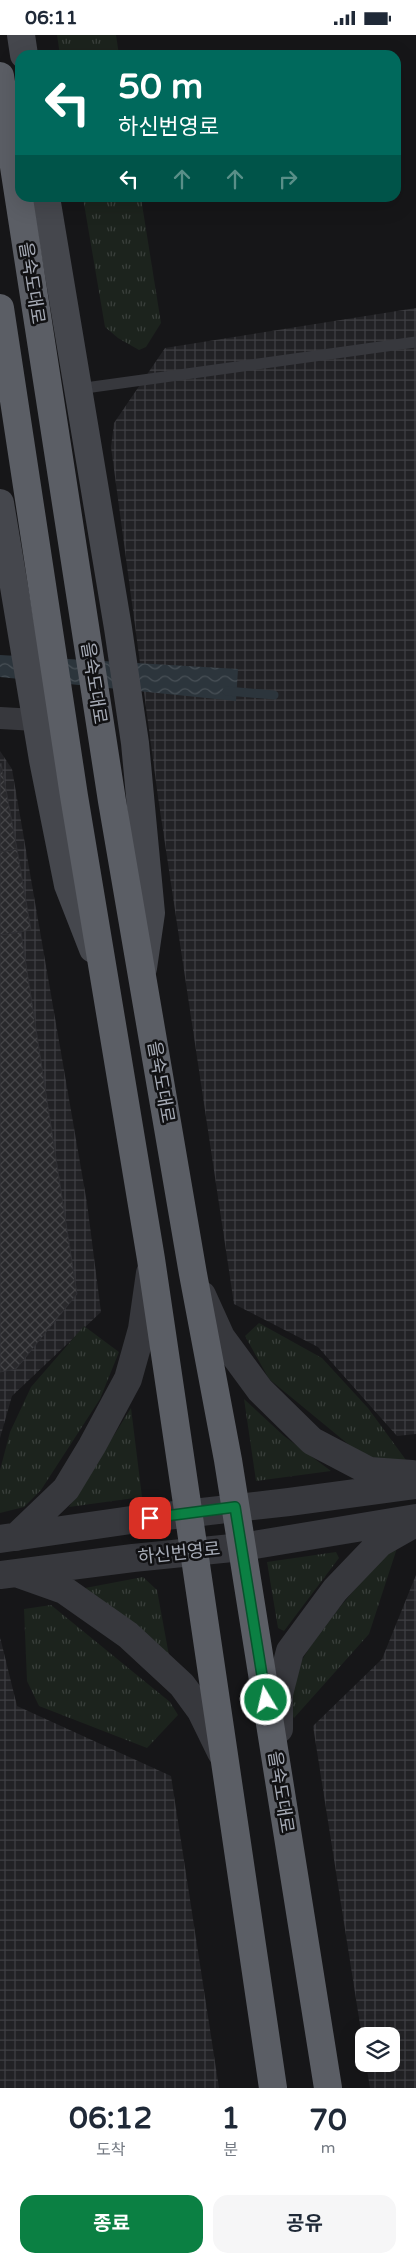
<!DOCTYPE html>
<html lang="ko">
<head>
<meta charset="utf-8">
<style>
	body { margin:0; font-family:"Varela Round","Noto Sans KR",sans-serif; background:#f6f6f7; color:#1f2937; height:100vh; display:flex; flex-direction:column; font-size:19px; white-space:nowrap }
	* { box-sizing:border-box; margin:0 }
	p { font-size:16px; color:#747a83 }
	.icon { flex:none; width:28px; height:28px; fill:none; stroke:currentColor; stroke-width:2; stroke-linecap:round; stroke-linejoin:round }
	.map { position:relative; height:2053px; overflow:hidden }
	.side { display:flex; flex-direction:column; background:#fff; flex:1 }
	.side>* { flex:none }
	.hud { position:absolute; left:15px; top:15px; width:386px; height:152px; border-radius:15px; box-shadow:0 5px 20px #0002; background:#00695c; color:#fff; overflow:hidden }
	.fabs { position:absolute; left:355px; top:1992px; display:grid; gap:10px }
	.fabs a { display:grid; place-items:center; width:45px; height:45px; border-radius:10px; background:#fff; box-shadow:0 5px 20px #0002; font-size:25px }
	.pin { position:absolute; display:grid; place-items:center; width:42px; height:42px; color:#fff; margin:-21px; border-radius:10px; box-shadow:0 2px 8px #0006 }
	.me { position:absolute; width:55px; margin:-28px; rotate:351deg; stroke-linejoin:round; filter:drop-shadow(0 0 4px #0008) }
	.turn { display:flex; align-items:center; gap:18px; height:105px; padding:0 20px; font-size:22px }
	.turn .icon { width:65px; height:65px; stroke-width:2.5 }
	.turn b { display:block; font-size:35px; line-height:42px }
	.lanes { display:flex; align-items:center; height:48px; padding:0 20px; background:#0003; justify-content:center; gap:25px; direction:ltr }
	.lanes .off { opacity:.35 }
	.eta { display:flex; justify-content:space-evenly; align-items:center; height:85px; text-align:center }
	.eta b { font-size:30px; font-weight:700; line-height:35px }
	.primary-button { display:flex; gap:10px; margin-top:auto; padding:10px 20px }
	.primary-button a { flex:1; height:58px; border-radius:15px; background:#0b8043; color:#fff; font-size:20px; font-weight:700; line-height:58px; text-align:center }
	.primary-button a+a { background:#f6f6f7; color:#1f2937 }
	.status { display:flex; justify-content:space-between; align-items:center; height:35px; padding:0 25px; background:#fff; direction:ltr }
	.status svg { height:14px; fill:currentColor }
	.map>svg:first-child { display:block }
</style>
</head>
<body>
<div class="status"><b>06:11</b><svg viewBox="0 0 49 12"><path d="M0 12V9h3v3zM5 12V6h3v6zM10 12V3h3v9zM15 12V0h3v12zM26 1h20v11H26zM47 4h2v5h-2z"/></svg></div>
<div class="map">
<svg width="416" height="2053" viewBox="0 0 416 2053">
	<defs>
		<pattern id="industrial-grid" width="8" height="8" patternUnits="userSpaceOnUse" patternTransform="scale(1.25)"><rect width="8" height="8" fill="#222225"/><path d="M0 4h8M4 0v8" fill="none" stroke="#3f3f43"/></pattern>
		<pattern id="grass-tufts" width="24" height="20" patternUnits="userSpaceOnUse" patternTransform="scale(1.25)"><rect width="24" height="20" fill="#1c231d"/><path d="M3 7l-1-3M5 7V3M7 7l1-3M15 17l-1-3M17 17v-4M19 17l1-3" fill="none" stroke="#3a403c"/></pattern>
		<pattern id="water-waves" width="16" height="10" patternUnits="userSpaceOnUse" patternTransform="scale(1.25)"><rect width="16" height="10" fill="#2c353c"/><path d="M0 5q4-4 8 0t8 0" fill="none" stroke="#485056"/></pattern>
		<pattern id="building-cross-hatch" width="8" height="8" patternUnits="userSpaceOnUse" patternTransform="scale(1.25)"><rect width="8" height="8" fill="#29292c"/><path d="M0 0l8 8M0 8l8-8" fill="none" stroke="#454548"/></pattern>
	</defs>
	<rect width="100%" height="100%" fill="#161618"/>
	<path fill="url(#industrial-grid)" d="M 416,273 L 416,1399 L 397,1401 L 318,1312 L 234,1269 L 158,762 L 111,412 L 114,388 L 165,313 Z
		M 0,716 L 12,734 L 87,1168 L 101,1277 L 12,1361 L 0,1403 Z
		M 416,1540 L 416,2053 L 370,2053 L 366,2029 L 391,2029 L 391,2001 L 364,2001 L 364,2015 L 313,1691 L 382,1624 Z
		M 0,1602 L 17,1671 L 171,1741 L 219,2053 L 0,2053 Z"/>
	<path fill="url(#grass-tufts)" d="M 57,0 L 116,0 L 119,20 L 60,20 Z
		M 83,163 L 141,163 L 161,288 L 146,312 L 139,315 L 118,303 L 105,292 Z
		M 259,1288 L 322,1323 L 368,1373 L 406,1425 L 365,1423 L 269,1344 L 245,1301 Z
		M 84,1291 L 119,1317 L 100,1364 L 41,1455 L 24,1472 L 0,1478 L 0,1435 L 10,1397 L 31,1352 Z
		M 244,1364 L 284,1401 L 331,1436 L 256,1446 Z
		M 131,1373 L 142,1462 L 69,1472 Z
		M 399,1507 L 369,1599 L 294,1683 C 292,1679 287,1673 287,1669 C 282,1631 372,1533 399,1507 Z
		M 336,1517 L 339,1523 L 284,1596 L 278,1593 L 267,1527 Z
		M 143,1542 L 157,1555 L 170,1626 L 85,1553 Z
		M 51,1570 L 170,1667 L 178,1680 L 147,1713 L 39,1671 L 27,1646 L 24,1574 Z"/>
	<path fill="url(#water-waves)" d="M 0,620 L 238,634 L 236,666 L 0,642 Z"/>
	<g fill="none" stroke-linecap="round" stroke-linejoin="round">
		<path stroke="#2c353c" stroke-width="9" d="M 227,656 L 274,660"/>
	</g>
	<path fill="url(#building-cross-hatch)" stroke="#303034" d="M 1,728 L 17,814 L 0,817 L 0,729 Z
		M 17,814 L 31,895 L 0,900 L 0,817 Z
		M 21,897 L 77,1259 L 16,1334 L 0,1337 L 0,900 Z"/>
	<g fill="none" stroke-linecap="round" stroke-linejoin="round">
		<path stroke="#37383d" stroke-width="11" d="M 78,354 L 416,307"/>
		<path stroke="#37383d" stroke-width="22" d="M 0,683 L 36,685"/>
		<path stroke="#37383d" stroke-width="28" d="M 202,1260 L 221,1302 L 260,1355 L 312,1406 L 369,1436 L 412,1439
			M 16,1502 L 66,1454 L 92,1411 L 128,1344 L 142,1294 L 150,1238
			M 0,1504 L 131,1485 L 289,1467 L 416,1450
			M 19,1539 L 64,1555 L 128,1600 L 182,1650 L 201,1676 L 221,1717
			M 0,1540 L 133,1523 L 242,1512 L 416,1483
			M 279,1694 L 279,1659 L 290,1616 L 335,1555 L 380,1508 L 412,1490"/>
		<path stroke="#45474d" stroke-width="28" d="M 21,0 L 24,20
			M 46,162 L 118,593 L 135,708 L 151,878 L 143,933
			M 0,468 L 43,725 L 68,850 L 93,914"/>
		<path stroke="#5b5e65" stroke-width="28" d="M 0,41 L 112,766 L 193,1239 L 228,1425 L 328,2053
			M 0,273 L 74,761 L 151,1224 L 273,2053"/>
	</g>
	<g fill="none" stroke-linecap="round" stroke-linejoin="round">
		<g stroke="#07532c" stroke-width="12">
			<path id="route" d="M 150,1483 L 235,1472 L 266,1665"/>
		</g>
		<use href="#route" stroke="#0b8043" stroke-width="9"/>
	</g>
	<g text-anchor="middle" stroke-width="5" stroke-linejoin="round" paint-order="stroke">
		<g font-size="18" fill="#a8adb8" stroke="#111113">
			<text transform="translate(32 248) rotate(81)" y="6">을숙도대로</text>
			<text transform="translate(94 648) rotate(81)" y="6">을숙도대로</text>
			<text transform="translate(161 1047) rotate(80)" y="6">을숙도대로</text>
			<text transform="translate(179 1518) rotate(-6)" y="6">하신번영로</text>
			<text transform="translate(281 1757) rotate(81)" y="6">을숙도대로</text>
		</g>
	</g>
</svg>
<div class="fabs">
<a><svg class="icon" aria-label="layers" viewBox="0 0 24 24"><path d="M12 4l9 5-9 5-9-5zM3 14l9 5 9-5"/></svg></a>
</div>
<div class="pin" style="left:150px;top:1483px;background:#d93025"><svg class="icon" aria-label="arrive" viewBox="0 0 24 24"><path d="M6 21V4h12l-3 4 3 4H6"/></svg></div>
<svg class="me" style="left:266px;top:1665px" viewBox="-20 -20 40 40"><circle r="17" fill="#0b8043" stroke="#fff" stroke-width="3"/><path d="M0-11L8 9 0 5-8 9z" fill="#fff"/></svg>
<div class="hud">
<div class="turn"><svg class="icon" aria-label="left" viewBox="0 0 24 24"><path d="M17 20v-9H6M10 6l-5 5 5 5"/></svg><div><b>50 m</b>하신번영로</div></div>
<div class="lanes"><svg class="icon" aria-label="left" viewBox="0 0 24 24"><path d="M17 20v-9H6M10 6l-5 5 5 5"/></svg><svg class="icon off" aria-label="ahead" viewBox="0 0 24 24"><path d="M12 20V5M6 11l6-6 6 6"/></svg><svg class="icon off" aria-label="ahead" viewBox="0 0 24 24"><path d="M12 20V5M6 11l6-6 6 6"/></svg><svg class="icon off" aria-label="right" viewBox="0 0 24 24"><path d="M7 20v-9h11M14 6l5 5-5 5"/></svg></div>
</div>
</div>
<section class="side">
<div class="eta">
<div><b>06:12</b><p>도착</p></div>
<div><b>1</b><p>분</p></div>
<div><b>70</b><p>m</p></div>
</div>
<div class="primary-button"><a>종료</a><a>공유</a></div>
</section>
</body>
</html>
